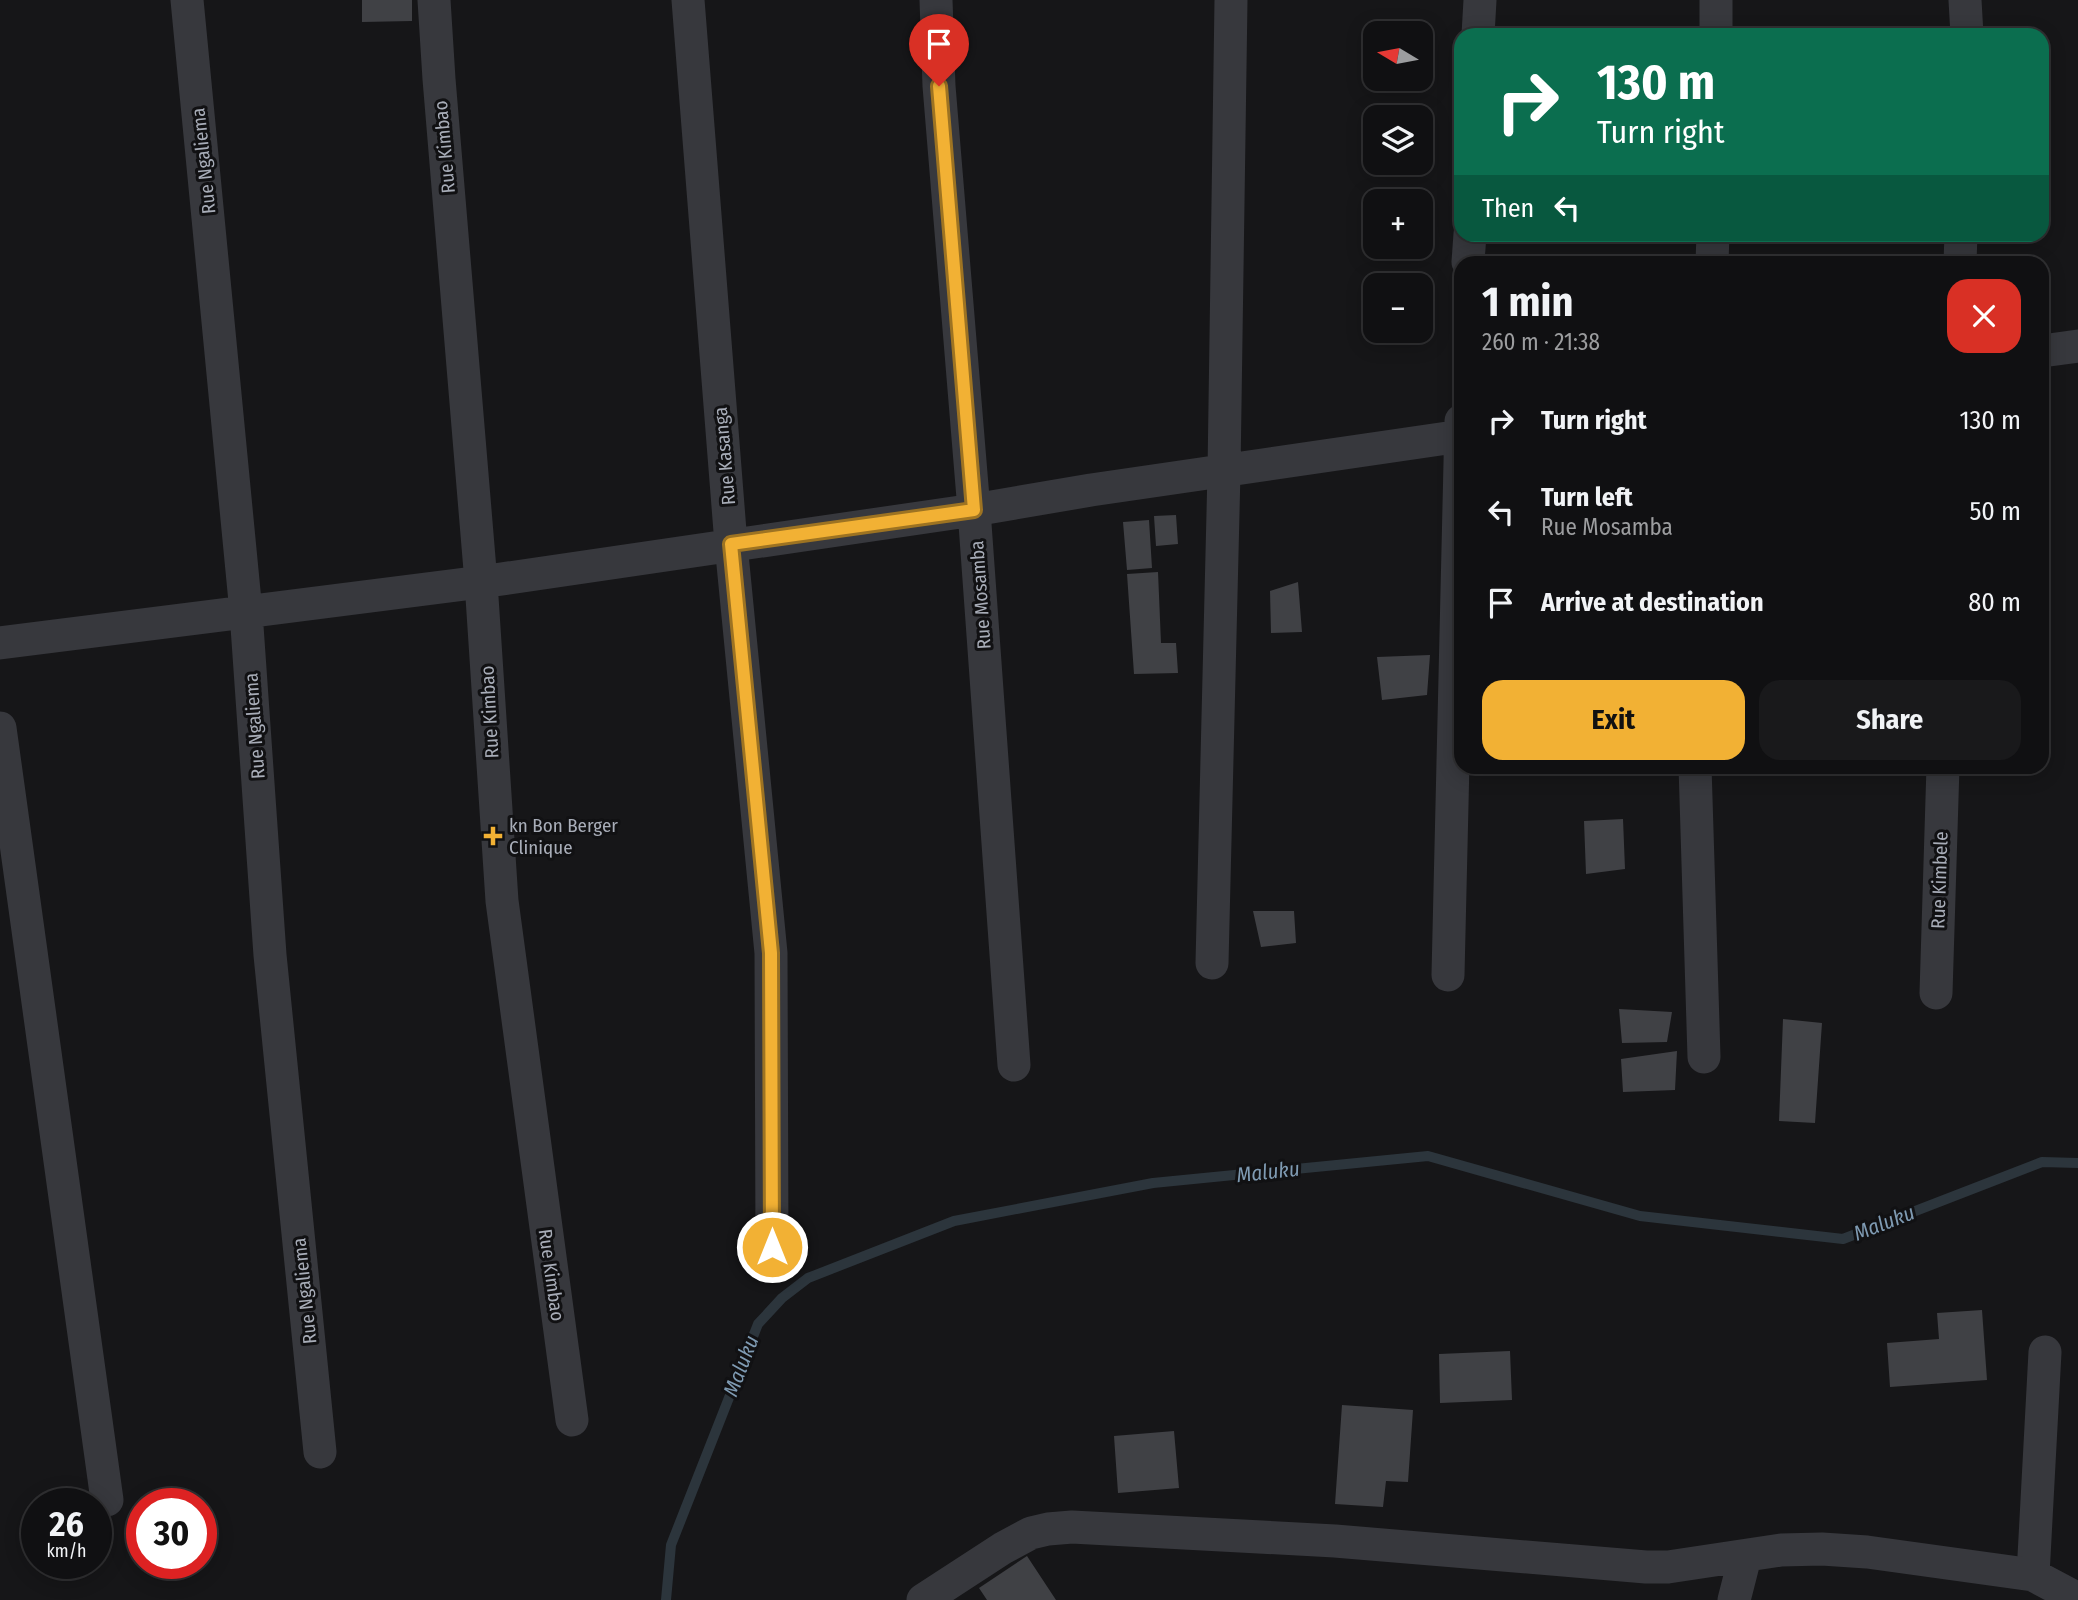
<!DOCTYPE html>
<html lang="en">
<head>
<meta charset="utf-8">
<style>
	body { margin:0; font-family:"Fira Sans Condensed",sans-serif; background:#19191b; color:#f1f3f6; height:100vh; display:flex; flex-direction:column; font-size:26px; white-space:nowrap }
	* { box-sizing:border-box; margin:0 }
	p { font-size:23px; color:#9c9d9f }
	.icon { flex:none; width:38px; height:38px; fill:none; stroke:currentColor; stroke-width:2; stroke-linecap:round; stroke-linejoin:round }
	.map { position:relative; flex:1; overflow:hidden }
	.side { position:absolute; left:1454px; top:256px; width:595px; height:518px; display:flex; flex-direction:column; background:#101012; border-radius:21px; box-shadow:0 4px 18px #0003,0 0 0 2px #303032 }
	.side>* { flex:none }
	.top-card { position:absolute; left:1454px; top:28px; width:595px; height:214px; border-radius:21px; box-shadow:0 4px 18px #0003,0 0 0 2px #303032; background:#0b6e4f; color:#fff; overflow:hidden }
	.needle { width:46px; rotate:280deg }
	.tools { position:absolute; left:1363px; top:21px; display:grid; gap:14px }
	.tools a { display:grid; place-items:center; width:70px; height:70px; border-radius:14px; background:#101012; box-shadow:0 4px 18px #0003,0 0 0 2px #303032; font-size:35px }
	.speed { position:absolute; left:21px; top:1488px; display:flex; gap:14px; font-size:35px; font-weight:700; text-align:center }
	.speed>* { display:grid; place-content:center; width:91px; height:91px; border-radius:50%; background:#101012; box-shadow:0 4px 18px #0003,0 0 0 2px #303032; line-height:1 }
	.speed small { font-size:18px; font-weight:400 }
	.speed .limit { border:10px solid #d22; background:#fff; color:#111 }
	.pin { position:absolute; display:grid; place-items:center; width:60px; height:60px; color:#fff; margin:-72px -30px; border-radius:50% 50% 50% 0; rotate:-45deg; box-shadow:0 0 7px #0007 }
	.pin .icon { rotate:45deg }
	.me { position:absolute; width:77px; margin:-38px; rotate:0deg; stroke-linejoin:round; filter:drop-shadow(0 0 5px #0008) }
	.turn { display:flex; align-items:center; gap:24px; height:147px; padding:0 28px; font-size:32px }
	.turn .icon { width:91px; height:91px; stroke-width:2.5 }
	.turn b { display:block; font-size:49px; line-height:60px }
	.then { display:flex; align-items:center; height:66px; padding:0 28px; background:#0003; gap:14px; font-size:26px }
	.round { display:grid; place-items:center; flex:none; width:74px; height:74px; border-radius:21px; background:#19191b }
	.head { display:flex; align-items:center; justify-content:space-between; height:119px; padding:0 28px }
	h1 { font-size:42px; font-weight:700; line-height:52px }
	.button { display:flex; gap:14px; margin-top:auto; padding:14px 28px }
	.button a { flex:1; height:80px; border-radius:21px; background:#f2b134; color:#111; font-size:28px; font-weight:700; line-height:80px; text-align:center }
	.button a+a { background:#19191b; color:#f1f3f6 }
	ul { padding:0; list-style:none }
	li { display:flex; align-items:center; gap:21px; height:91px; padding:0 28px }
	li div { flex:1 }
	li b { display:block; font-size:26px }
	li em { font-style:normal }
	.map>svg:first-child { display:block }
</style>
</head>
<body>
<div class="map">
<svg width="2078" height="1600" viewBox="0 0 2078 1600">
	<rect width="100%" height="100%" fill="#161618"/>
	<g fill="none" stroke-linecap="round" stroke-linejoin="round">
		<path stroke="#2c353c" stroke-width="10" d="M 666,1600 L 671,1545 L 758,1324 L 782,1298 L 808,1278 L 954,1221 L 1153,1183 L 1428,1156 L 1640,1216 L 1843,1239 L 2042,1162 L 2078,1163"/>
	</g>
	<path fill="#404145" d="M 362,0 L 412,0 L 412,21 L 362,22 Z
		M 1176,515 L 1178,544 L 1156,546 L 1154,516 Z
		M 1149,520 L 1152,568 L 1127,570 L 1123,522 Z
		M 1158,572 L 1161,643 L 1176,643 L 1178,673 L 1134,674 L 1127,574 Z
		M 1298,582 L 1302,632 L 1271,633 L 1270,591 Z
		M 1430,655 L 1427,695 L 1382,700 L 1377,657 Z
		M 1623,819 L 1625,869 L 1586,874 L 1584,821 Z
		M 1253,911 L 1294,911 L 1296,943 L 1261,947 Z
		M 1619,1009 L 1672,1012 L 1667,1042 L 1622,1043 Z
		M 1783,1019 L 1822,1023 L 1815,1123 L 1779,1121 Z
		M 1677,1051 L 1675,1090 L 1623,1092 L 1621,1059 Z
		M 1982,1310 L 1987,1380 L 1890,1387 L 1887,1343 L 1939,1339 L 1937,1313 Z
		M 1510,1351 L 1512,1400 L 1440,1403 L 1439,1354 Z
		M 1342,1405 L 1413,1410 L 1408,1482 L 1386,1481 L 1383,1507 L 1335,1504 Z
		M 1174,1431 L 1179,1488 L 1118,1493 L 1114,1436 Z
		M 1027,1556 L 1056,1600 L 987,1600 L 979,1588 Z"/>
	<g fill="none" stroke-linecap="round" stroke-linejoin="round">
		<path stroke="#37383d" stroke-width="33" d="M 187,0 L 246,612 L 270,955 L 320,1452
			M 434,0 L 439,79 L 481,582 L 502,901 L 572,1420
			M 688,0 L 731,544 L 771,953 L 772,1247
			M 936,0 L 939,86 L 974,510 L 1014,1065
			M 1965,0 L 1967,35
			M 1478,35 L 1480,0
			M 1716,35 L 1716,0
			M 1468,262 L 1470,234
			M 1712,262 L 1713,234
			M 1960,262 L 1961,234
			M 2042,351 L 2078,346
			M 0,643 L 481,582 L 974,510 L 1091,490 L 1461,436
			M 0,728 L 107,1500
			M 1695,766 L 1704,1057
			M 1212,963 L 1224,472 L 1231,0
			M 1448,975 L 1461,421
			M 1936,993 L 1943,766
			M 2033,1575 L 2045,1352
			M 923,1600 L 1003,1548 L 1031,1533 L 1048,1529 L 1072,1527 L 1335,1541 L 1646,1567 L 1668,1567 L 1781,1550 L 1822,1549 L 1867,1552 L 2033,1575 L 2078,1599
			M 1734,1600 L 1745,1557"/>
	</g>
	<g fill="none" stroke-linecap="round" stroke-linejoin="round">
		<g stroke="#9d7322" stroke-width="18">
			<path id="route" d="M 772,1247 L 771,953 L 731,544 L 974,510 L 939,86"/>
		</g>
		<use href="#route" stroke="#f2b134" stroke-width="12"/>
	</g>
	<path fill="#f2b134" stroke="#111113" stroke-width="2.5" d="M489.5 825.5h7v7h7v7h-7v7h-7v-7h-7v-7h7z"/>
	<g text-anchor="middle" stroke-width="6" stroke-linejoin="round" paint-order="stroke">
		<g font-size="19" fill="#a8adb8" stroke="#111113">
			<text transform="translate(444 147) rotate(-95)" y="7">Rue Kimbao</text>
			<text transform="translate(203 161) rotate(-96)" y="7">Rue Ngaliema</text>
			<text transform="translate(724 456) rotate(-95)" y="7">Rue Kasanga</text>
			<text transform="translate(980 595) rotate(-94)" y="7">Rue Mosamba</text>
			<text transform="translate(489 712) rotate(-93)" y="7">Rue Kimbao</text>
			<text transform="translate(254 726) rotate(-94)" y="7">Rue Ngaliema</text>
			<text transform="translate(1939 880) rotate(-88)" y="7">Rue Kimbele</text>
			<text transform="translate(552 1275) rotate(82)" y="7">Rue Kimbao</text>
			<text transform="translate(304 1291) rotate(-96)" y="7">Rue Ngaliema</text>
		</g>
		<g font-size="19" fill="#a8adb8" stroke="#111113" text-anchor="start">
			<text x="509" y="832">kn Bon Berger<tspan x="509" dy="22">Clinique</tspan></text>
		</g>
		<g font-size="21" font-style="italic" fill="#7f9bb3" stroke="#111113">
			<text transform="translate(1268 1172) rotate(-6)" y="7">Maluku</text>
			<text transform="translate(1884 1223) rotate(-21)" y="7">Maluku</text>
			<text transform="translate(741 1366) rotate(-69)" y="7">Maluku</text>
		</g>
	</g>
</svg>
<div class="tools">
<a><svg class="needle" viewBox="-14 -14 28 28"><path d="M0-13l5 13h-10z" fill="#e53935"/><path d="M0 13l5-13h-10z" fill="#9c9d9f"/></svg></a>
<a><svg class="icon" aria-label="layers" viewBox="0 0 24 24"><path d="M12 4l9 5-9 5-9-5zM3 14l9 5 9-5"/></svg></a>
<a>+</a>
<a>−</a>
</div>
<div class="speed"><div>26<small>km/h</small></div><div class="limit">30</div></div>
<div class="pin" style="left:939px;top:86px;background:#d93025"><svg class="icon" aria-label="arrive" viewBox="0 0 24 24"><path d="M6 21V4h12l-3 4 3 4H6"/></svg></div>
<svg class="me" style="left:772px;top:1247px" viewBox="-20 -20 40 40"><circle r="17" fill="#f2b134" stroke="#fff" stroke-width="3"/><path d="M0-11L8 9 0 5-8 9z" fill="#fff"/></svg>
<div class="top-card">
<div class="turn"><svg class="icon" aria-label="right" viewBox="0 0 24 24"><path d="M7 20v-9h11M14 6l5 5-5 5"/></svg><div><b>130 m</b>Turn right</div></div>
<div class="then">Then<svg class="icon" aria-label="left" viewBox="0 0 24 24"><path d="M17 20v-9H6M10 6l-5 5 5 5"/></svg></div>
</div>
<section class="side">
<div class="head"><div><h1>1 min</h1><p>260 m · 21:38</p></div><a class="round" style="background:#d93025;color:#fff"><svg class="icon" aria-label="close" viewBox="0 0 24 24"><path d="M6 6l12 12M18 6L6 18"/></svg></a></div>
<ul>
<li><svg class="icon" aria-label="right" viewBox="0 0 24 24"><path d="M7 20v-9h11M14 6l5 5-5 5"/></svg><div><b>Turn right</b></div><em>130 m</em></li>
<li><svg class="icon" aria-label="left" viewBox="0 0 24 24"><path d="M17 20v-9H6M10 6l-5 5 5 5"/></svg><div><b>Turn left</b><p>Rue Mosamba</p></div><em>50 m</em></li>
<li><svg class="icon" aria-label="arrive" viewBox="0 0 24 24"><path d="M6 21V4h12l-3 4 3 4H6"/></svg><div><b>Arrive at destination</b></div><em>80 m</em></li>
</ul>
<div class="button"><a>Exit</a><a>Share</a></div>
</section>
</div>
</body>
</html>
